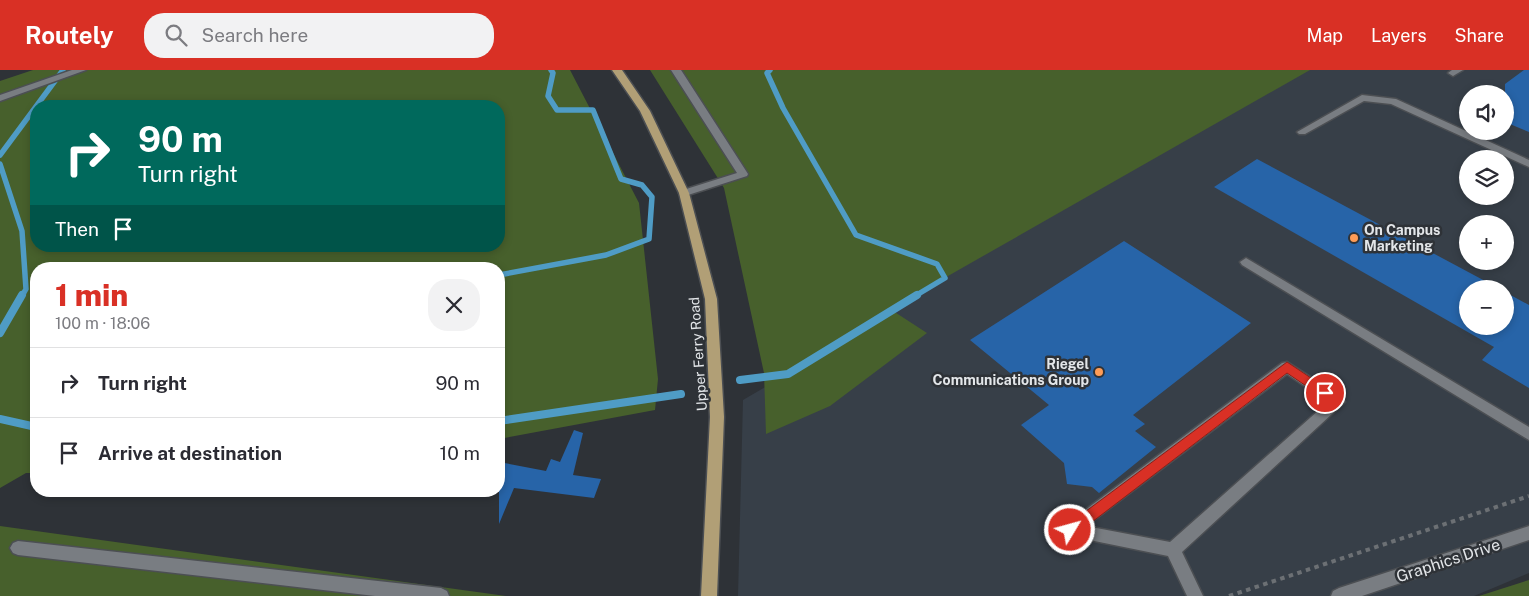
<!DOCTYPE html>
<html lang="en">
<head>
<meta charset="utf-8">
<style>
	body { margin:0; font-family:"Public Sans",sans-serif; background:#f2f2f3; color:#2b2b33; height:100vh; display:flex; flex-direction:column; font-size:19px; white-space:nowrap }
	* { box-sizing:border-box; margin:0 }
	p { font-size:16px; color:#7c7c81 }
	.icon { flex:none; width:28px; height:28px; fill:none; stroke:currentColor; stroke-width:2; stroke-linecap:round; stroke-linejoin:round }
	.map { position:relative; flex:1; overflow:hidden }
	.panel { position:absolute; left:30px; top:192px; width:475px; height:235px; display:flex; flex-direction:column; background:#fff; border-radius:20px; box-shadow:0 2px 8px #0003 }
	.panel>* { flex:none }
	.banner { position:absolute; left:30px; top:30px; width:475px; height:152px; border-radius:20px; box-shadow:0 2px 8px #0003; background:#00695c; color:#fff; overflow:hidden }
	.fabs { position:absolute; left:1459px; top:15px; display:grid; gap:10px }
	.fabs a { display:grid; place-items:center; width:55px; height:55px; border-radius:50%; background:#fff; box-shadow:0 2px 8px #0003; font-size:25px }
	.pin { position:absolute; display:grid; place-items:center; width:42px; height:42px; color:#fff; margin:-21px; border:2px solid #fff; border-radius:50%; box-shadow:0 1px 5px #0007 }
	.me { position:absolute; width:55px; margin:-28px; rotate:53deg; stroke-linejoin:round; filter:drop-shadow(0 0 4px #0008) }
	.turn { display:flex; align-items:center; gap:18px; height:105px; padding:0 25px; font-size:22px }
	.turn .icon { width:65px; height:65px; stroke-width:2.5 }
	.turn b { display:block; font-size:35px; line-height:42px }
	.then { display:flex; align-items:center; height:48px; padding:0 25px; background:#0003; gap:10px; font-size:19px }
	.round { display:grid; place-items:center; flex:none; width:52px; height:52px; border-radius:20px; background:#f2f2f3 }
	.summary { display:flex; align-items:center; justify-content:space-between; height:85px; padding:0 25px }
	h1 { font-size:30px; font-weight:800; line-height:38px; color:#d93025 }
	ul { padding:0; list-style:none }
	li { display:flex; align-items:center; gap:15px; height:70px; padding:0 25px; border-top:1px solid #e1e1e2 }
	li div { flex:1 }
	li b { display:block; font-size:19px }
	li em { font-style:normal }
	header { display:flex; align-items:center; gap:30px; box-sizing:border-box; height:70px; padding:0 25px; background:#d93025; color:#fff }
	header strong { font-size:24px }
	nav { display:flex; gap:28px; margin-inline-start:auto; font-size:18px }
	.search { width:350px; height:45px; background:#f2f2f3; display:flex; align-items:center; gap:12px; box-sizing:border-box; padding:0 18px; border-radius:20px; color:#7c7c81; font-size:19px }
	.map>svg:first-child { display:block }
</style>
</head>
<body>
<header>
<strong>Routely</strong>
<div class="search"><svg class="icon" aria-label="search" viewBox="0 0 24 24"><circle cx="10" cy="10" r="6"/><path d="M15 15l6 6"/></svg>Search here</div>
<nav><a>Map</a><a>Layers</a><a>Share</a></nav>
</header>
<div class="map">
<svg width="1529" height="526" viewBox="0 0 1529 526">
	<rect width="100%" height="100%" fill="#2e3237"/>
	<path fill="#373f48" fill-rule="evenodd" d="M 1303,0 L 1529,0 L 1529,503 L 1474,526 L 738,526 L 743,330 L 788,304 L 937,194 ZM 1468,24 L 1505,24 L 1505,61 L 1468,61 ZM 1468,89 L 1505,89 L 1505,126 L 1468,126 ZM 1468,154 L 1505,154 L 1505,191 L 1468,191 ZM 1468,219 L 1505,219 L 1505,256 L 1468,256 Z"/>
	<path fill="#47602c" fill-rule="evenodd" d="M 33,0 L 570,0 L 639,133 L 658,309 L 655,340 L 499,369 L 499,199 L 36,199 L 36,403 L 26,403 L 0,418 L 0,11 ZM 36,36 L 499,36 L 499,176 L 36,176 Z
		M 650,0 L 1310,0 L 890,239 L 927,263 L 830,336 L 766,364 L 764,303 L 724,118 Z
		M 0,456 L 506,526 L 0,526 Z
		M 1529,510 L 1529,526 L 1479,526 Z"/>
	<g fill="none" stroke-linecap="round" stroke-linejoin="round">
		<path stroke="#4f9cc5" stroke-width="5.5" d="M 770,0 L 767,3 L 783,38 L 856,165 L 937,194 L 945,208 L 915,226
			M 0,85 L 63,0
			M 0,94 L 22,161 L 26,219 L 22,226
			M 499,205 L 606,185 L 649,169 L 652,127 L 642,115 L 621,109 L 593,40 L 557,40 L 548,26 L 553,3 L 551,0"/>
		<path stroke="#4f9cc5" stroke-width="8" d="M 0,263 L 22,225
			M 740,310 L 788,304 L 917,225
			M 0,349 L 36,357
			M 499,351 L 681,324"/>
	</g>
	<path fill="#2764a8" d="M 1524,0 L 1529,0 L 1529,62 L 1505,52 L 1505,14 Z
		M 1257,89 L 1500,219 L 1468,219 L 1468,256 L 1505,256 L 1505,222 L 1529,235 L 1529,318 L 1482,290 L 1494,277 L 1214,117 Z
		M 1124,171 L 1251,253 L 1133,345 L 1145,354 L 1135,361 L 1156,377 L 1099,423 L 1092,417 L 1067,414 L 1064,393 L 1021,355 L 1049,335 L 970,270 Z
		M 574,360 L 583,363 L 573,405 L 601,409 L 594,428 L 514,418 L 499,454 L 499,392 L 546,401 L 551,389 L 560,392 Z"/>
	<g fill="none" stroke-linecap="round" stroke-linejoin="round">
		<g stroke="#4c4f53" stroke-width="3">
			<path id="minor" d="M 72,0 L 86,0 L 0,31 L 0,25 Z
				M 671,0 L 681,0 L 748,104 L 747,106 L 688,125 L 680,125 L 679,123 L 680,121 L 737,103 Z
				M 1452,0 L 1463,0 L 1453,6 L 1448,3 Z
				M 1362,25 L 1396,29 L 1529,90 L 1529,97 L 1391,34 L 1364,31 L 1305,64 L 1299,64 L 1297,62 Z
				M 1246,188 L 1529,357 L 1529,370 L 1242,195 L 1240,192 Z
				M 1287,292 L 1343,328 L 1345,332 L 1182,482 L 1203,526 L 1187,526 L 1168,486 L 1065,465 L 1062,460 L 1065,455 L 1282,293 ZM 1287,304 L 1328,332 L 1170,472 L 1086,456 Z
				M 1529,456 L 1529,470 L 1362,526 L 1331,526 L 1333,521 L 1339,518 Z
				M 18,471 L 441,518 L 447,521 L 449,526 L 375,526 L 18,485 L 13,483 L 10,478 L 13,473 Z"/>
		</g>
		<g stroke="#4c4f53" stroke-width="3">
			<path id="major" d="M 612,0 L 622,0 L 650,41 L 689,123 L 717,229 L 724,347 L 717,526 L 701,526 L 710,347 L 705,229 L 679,123 L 640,41 Z"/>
		</g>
		<path stroke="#6c7074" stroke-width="4" stroke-dasharray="4.5 4.5" stroke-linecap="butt" d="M 1229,526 L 1529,426"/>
		<use href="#minor" fill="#797d82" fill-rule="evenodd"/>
		<use href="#major" fill="#b19f76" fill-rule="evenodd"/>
	</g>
	<path fill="#d93025" stroke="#8d1f18" d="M 1287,292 L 1329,320 L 1331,323 L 1329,326 L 1321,326 L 1287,303 L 1075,465 L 1070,467 L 1066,465 L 1064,460 L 1066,456 Z"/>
	<g fill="#fe9c57" stroke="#2e3237" stroke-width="2">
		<circle cx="1354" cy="168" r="5"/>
		<circle cx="1099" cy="302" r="5"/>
	</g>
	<g text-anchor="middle" stroke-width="5" stroke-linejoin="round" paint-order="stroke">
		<g font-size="14" font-weight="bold" fill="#e3e6e9" stroke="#2e3237" text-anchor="start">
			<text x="1364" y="165">On Campus<tspan x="1364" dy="16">Marketing</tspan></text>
			<text x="1089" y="299" text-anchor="end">Riegel<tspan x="1089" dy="16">Communications Group</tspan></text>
		</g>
		<g font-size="14" fill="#e3e6e9" stroke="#2e3237">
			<text transform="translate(698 284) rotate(-94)" y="5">Upper Ferry Road</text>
		</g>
		<g font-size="16" fill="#e3e6e9" stroke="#2e3237">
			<text transform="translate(1448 490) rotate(-18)" y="6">Graphics Drive</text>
		</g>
	</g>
</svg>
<div class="fabs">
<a><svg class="icon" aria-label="sound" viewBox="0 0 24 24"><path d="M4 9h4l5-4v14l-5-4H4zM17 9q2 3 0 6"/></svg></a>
<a><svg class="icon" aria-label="layers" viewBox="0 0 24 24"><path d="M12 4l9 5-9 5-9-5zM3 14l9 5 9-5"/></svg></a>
<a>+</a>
<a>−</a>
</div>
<div class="pin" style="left:1325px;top:323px;background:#d93025"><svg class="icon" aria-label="arrive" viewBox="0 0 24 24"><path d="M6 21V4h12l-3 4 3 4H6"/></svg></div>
<svg class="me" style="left:1070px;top:460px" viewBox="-20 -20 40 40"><circle r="17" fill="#d93025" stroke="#fff" stroke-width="3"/><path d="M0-11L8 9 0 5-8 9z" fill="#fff"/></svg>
<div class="banner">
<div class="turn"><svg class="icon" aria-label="right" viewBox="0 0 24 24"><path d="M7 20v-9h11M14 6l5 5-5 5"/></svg><div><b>90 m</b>Turn right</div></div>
<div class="then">Then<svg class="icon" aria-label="arrive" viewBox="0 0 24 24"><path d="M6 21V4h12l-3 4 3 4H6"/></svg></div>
</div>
<section class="panel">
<div class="summary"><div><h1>1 min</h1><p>100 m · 18:06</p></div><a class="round"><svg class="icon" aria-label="close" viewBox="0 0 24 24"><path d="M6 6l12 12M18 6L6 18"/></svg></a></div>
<ul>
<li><svg class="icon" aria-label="right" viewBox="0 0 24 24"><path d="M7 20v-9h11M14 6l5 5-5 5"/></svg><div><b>Turn right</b></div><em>90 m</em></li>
<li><svg class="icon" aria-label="arrive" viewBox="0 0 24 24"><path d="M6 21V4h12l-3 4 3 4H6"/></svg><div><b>Arrive at destination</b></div><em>10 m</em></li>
</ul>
</section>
</div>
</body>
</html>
